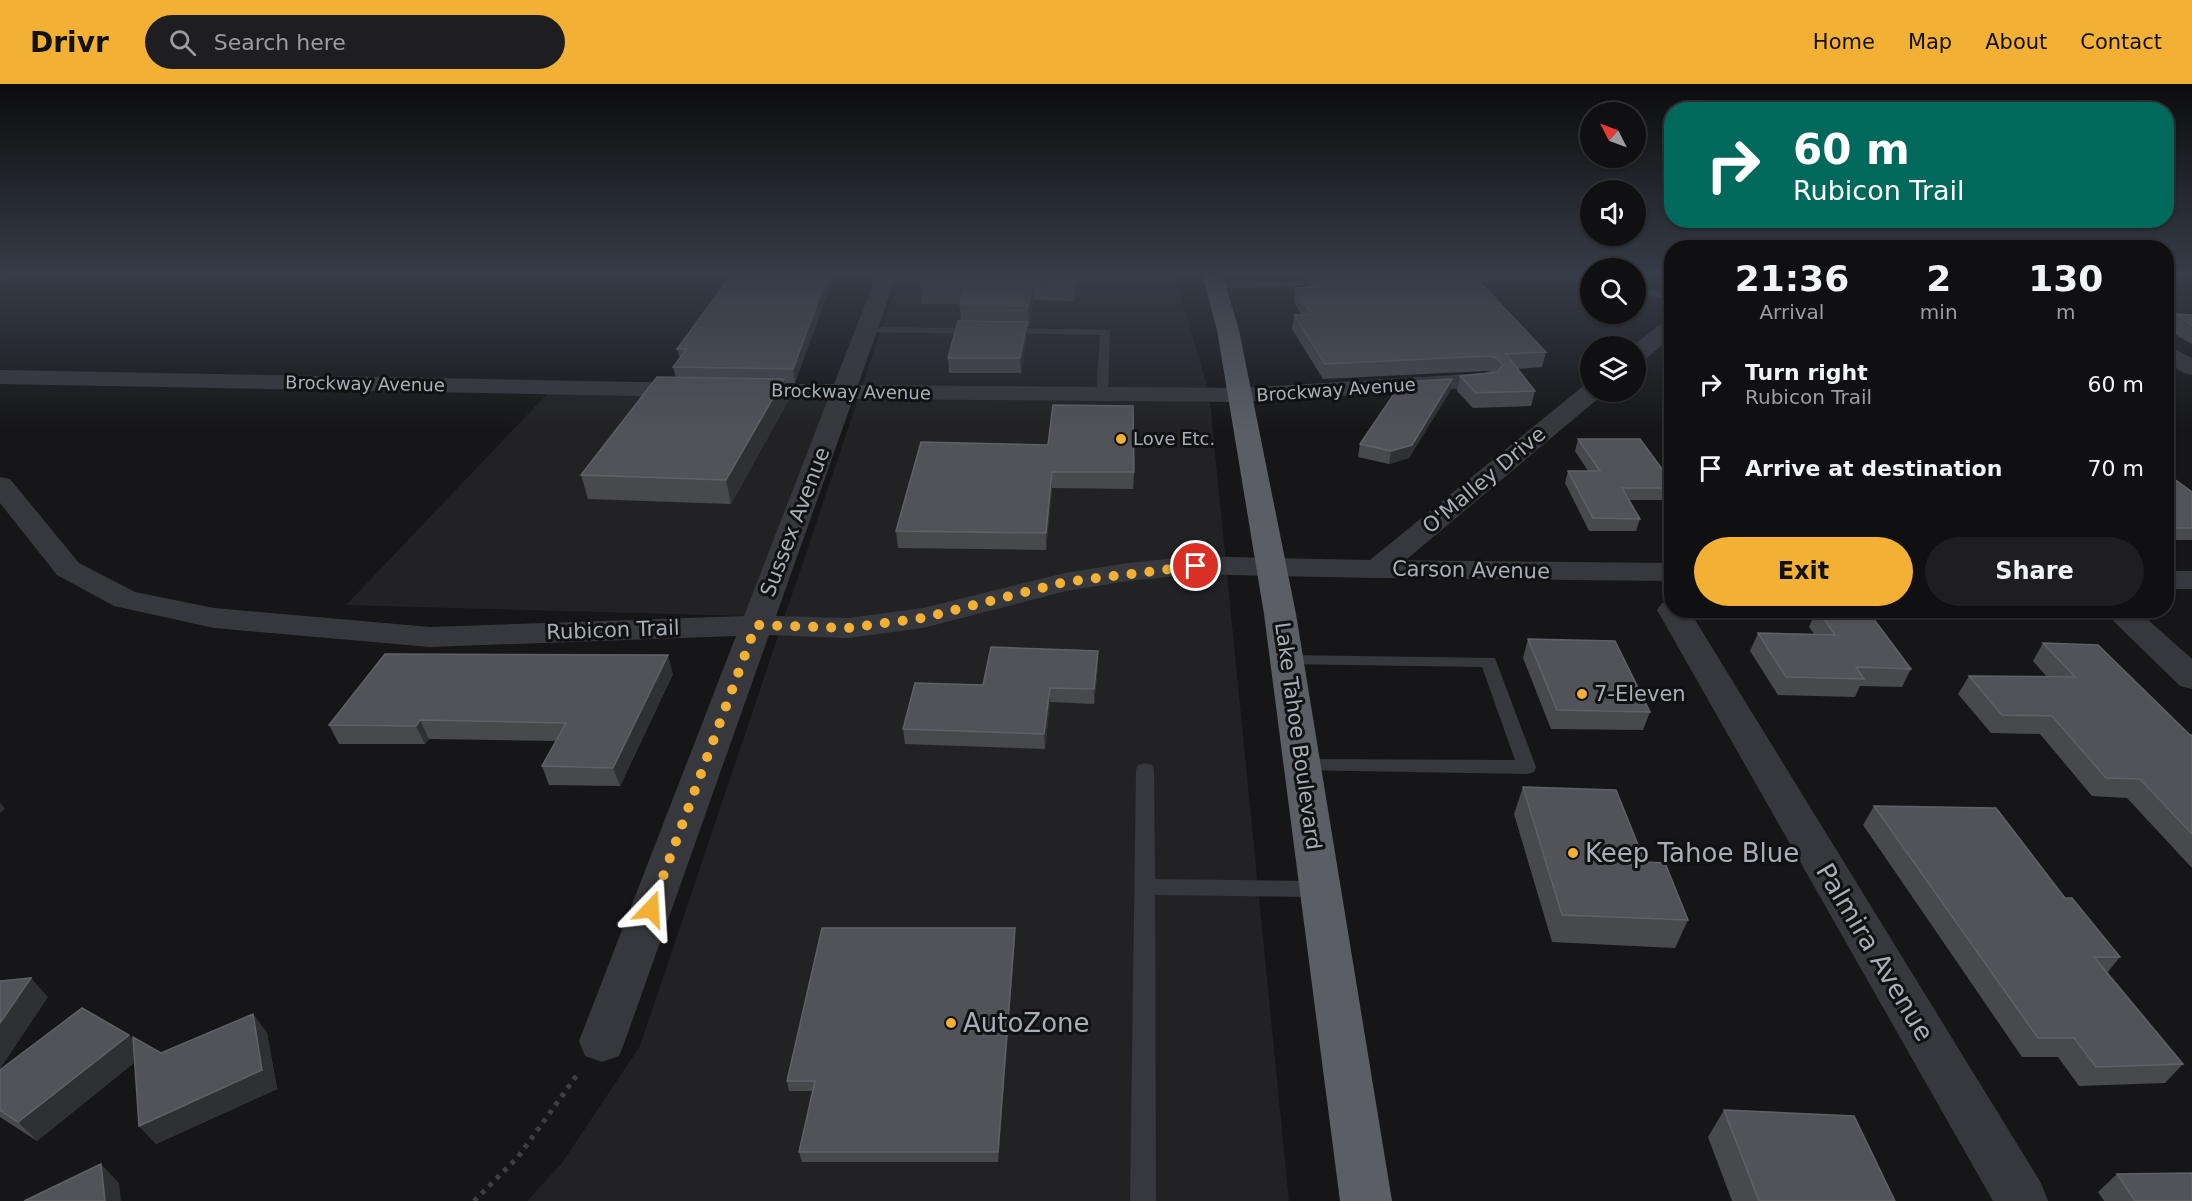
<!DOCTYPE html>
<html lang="en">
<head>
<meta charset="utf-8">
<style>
	body { margin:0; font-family:"DejaVu Sans",sans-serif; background:#1e1e20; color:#f1f3f6; height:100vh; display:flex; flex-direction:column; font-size:22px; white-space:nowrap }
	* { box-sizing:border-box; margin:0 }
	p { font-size:20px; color:#9c9d9f }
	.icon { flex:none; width:33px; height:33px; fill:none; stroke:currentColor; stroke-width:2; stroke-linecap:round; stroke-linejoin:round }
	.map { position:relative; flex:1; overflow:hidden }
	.panel { position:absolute; left:1664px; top:156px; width:510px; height:378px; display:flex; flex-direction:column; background:#101012; border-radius:24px; box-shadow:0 2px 4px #0004,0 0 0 2px #303032 }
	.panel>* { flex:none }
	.banner { position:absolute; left:1664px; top:18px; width:510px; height:126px; border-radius:24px; box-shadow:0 2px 4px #0004,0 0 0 2px #303032; background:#00695c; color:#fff; overflow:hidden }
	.needle { width:39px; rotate:312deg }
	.controls { position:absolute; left:1580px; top:18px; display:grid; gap:12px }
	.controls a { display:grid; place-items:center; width:66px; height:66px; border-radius:50%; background:#101012; box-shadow:0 2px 4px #0004,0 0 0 2px #303032; font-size:30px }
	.pin { position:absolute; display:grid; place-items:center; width:51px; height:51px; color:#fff; margin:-26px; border:3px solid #fff; border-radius:50%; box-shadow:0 2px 6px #0007 }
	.me { position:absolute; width:66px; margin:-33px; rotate:20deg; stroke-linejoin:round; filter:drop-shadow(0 0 4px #0008) }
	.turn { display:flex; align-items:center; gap:21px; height:126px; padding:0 30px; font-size:27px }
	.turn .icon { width:78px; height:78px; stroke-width:2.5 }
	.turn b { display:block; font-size:42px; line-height:51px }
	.eta { display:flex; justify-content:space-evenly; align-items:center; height:102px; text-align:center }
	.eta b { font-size:36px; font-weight:800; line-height:42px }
	.button { display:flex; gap:12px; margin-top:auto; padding:12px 30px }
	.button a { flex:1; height:69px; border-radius:36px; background:#f2b134; color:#111; font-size:24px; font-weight:800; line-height:69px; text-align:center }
	.button a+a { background:#1e1e20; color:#f1f3f6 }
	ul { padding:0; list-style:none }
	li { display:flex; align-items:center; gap:18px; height:84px; padding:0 30px }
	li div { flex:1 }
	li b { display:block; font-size:22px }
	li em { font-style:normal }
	header { display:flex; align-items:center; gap:36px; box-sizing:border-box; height:84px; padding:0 30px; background:#f2b134; color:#111 }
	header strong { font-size:28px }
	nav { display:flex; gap:33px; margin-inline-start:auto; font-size:21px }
	.search { width:420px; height:54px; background:#1e1e20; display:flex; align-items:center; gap:15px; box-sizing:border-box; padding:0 21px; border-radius:33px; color:#9c9d9f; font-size:22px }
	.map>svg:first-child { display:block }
</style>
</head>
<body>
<header>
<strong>Drivr</strong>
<div class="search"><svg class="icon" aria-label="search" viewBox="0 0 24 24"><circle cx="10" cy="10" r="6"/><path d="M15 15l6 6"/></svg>Search here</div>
<nav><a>Home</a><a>Map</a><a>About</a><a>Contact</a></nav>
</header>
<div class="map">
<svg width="2192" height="1117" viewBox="0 0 2192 1117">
	<rect width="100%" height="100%" fill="#161618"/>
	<path fill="#222225" d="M 900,190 L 1174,190 L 1209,308 L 1289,1117 L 527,1117 L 562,1079 L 640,962 Z
		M 549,308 L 833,313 L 747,532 L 346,521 Z"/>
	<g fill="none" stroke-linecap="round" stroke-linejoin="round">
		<path stroke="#3d3f44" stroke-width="5" stroke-dasharray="4.5 6" stroke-linecap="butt" d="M 474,1117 L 518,1073 L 577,991"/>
		<path fill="#37383d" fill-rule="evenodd" d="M 1536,190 L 1565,190 L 1590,195 L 1590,201 L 1560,195 L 1454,199 L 1449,196 L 1454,193 Z
			M 1326,196 L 1330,197 L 1330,201 L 1216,204 L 1211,201 L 1216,198 Z
			M 1635,203 L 1671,210 L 1671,216 L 1635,209 Z
			M 867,243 L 975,244 L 981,247 L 975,250 L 863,248 L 863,244 Z
			M 1004,244 L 1110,246 L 1108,311 L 1102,315 L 1096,311 L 1100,251 L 1000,249 L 1000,245 Z
			M 1287,571 L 1495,574 L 1536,683 L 1534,688 L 1527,690 L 1295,686 L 1293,681 L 1295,676 L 1302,675 L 1515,676 L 1482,583 L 1281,580 L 1279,576 L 1281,572 Z
			M 1145,679 L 1152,681 L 1154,686 L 1155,795 L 1320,797 L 1327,799 L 1330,805 L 1327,811 L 1320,813 L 1155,811 L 1156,1117 L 1130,1117 L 1136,686 L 1138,681 Z"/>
		<path fill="#37383d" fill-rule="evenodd" d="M 877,190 L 897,190 L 858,301 L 1240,304 L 1485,289 L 1493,291 L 1497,296 L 1493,301 L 1485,303 L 1240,318 L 853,315 L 776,532 L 848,534 L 923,524 L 1065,489 L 1128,479 L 1196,472 L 1270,474 L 1281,477 L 1285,483 L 1281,489 L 1270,492 L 1196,490 L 1128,497 L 1066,507 L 923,544 L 848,554 L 769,551 L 625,957 L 619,972 L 602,978 L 585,972 L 579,957 L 736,552 L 430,563 L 214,544 L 114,522 L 57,491 L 0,419 L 0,393 L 10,395 L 79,479 L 135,508 L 214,524 L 430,543 L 744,532 L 828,315 L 743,314 L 734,312 L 731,307 L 734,302 L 743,300 L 834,300 Z
			M 2166,261 L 2192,274 L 2192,291 L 2184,289 L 2166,278 Z
			M 0,286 L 691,299 L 700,301 L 703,306 L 700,311 L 691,313 L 0,300 Z
			M 1377,476 L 1671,479 L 1671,497 L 1377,494 L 1366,491 L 1362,485 L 1366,479 Z
			M 2166,487 L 2192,487 L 2192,505 L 2166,505 Z
			M 1671,517 L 1671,526 L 1689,526 L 2041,1099 L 2048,1117 L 1993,1117 L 1657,526 L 1662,519 Z
			M 2102,526 L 2137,526 L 2192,575 L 2192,605 L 2180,602 Z"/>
		<path fill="#37383d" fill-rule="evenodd" d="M 1671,236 L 1671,254 L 1643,277 L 1635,279 L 1635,262 L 1633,262 L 1663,238 Z
			M 1590,301 L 1590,308 L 1603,308 L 1600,313 L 1388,491 L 1377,494 L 1270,492 L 1259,489 L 1255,483 L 1259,477 L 1270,474 L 1370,476 L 1582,303 Z"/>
		<path fill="#5b5e65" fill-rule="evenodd" d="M 1202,190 L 1222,190 L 1239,246 L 1296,530 L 1392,1117 L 1340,1117 L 1264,530 L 1217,246 Z"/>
	</g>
	<path fill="#47494d" d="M 834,190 L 795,299 L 785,299 L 788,317 L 731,420 L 588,415 L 581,391 L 676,293 L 673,283 L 680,274 L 677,265 Z
		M 924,190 L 1077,190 L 1075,217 L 1033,216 L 1029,243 L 1027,243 L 1027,252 L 1021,289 L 949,289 L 948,274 L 961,237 L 960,220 L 922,220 L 920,200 Z
		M 1296,190 L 1472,190 L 1546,268 L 1542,283 L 1517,285 L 1535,307 L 1531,322 L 1473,324 L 1457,307 L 1460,292 L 1492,288 L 1485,287 L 1323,295 L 1292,245 L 1294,231 L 1301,230 L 1294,218 L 1295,204 L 1306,204 L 1307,193 L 1298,194 Z
		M 2175,230 L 2192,231 L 2192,260 L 2166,245 Z
		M 1452,295 L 1450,307 L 1409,374 L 1389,380 L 1358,373 L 1360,360 Z
		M 1578,355 L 1671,404 L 1671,416 L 1629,416 L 1640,435 L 1636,447 L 1589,447 L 1565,399 L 1568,387 L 1588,387 L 1575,367 Z
		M 921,358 L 1134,388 L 1133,405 L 1052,404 L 1046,466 L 898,464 L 896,447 Z
		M 2166,389 L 2192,408 L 2192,456 L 2166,456 Z
		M 1816,526 L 1867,526 L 1911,585 L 1902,603 L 1860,602 L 1855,613 L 1778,611 L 1750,567 L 1758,549 L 1814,550 L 1809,543 Z
		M 1528,555 L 1650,628 L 1643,646 L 1551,645 L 1523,574 Z
		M 2043,559 L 2190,651 L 2192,651 L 2192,784 L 2127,714 L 2092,712 L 2040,650 L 1991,649 L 1958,610 L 1969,592 L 2047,593 L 2033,577 Z
		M 1098,582 L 1094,620 L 1050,618 L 1045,665 L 905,660 L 903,645 L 983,601 Z
		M 673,590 L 620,702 L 549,701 L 542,682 L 556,657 L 429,655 L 425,660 L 339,660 L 329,641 Z
		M 1523,703 L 1645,778 L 1688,836 L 1675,864 L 1552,858 L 1514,730 Z
		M 1874,722 L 2065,814 L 2120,873 L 2107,889 L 2183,980 L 2165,999 L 2079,1002 L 2058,973 L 2022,973 L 1863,741 Z
		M 1015,854 L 998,1078 L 802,1078 L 799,1068 L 813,1007 L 789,1007 L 787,997 Z
		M 253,930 L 267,949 L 277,1005 L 156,1060 L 139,1042 L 135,978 L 37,1057 L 0,1033 L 0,986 L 129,951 L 133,956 L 161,969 Z
		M 1724,1026 L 1895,1117 L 1732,1117 L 1708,1053 Z
		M 2117,1090 L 2192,1117 L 2104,1117 L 2098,1108 Z"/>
	<path fill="#2f3033" d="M 0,190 L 15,190 L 0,198 Z
		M 828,190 L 834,190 L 795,299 L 793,285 Z
		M 1075,190 L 1077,190 L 1075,217 Z
		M 1033,196 L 1033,216 L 1029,243 L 1028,222 Z
		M 1027,238 L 1027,252 L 1021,289 L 1020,274 Z
		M 784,295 L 788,317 L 731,420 L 726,396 Z
		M 1452,295 L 1450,307 L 1409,374 L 1389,380 L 1391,367 Z
		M 1052,388 L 1052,404 L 1046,466 L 1046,449 Z
		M 1098,567 L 1098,582 L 1094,620 L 1094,605 Z
		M 668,571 L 673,590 L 620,702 L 613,684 Z
		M 1050,604 L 1050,618 L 1045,665 L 1044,650 Z
		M 420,636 L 429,655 L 425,660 L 416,642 Z
		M 0,718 L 5,725 L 0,729 Z
		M 1015,844 L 1015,854 L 998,1078 L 998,1068 Z
		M 31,894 L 48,913 L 0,985 L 0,939 Z
		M 253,930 L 267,949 L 277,1005 L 156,1060 L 139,1042 Z
		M 129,951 L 145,970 L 37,1057 L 18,1038 Z
		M 101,1080 L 119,1099 L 121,1117 L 105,1117 Z"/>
	<path fill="#525359" stroke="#5f6168" stroke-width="1.5" d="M 732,190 L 828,190 L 793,285 L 673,283 L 687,265 L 677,265 Z
		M 924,190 L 1075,190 L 1075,197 L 1033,196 L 1028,222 L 960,221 L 966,200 L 920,200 Z
		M 1307,190 L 1472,190 L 1546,268 L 1506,270 L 1535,307 L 1476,309 L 1460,292 L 1497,288 L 1503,281 L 1497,274 L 1488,272 L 1325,280 L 1294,231 L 1312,230 L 1295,204 L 1316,203 Z
		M 2175,230 L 2192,231 L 2192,241 Z
		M 958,237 L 1027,238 L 1020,274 L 948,274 Z
		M 657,293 L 784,295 L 726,396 L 581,391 Z
		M 1452,295 L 1412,361 L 1391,367 L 1360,360 L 1402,298 Z
		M 1053,321 L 1133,322 L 1134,388 L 1052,388 L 1046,449 L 896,447 L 921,358 L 1048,361 Z
		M 1578,355 L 1640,355 L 1671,397 L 1671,404 L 1622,404 L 1640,435 L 1593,434 L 1568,387 L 1600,387 Z
		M 2166,389 L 2192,408 L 2192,444 L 2166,444 Z
		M 1818,526 L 1867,526 L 1911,585 L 1856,583 L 1864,595 L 1786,593 L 1758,549 L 1835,551 Z
		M 1528,555 L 1615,557 L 1650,628 L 1557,626 Z
		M 2043,559 L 2098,561 L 2190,651 L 2192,651 L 2192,750 L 2140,695 L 2106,694 L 2052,632 L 2002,631 L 1969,592 L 2075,593 Z
		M 991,563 L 1098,567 L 1094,605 L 1050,604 L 1044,650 L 903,645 L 915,599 L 983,601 Z
		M 385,570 L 668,571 L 613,684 L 542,682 L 566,639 L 420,636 L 416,642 L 329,641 Z
		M 1523,703 L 1616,706 L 1645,778 L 1665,779 L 1688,836 L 1562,831 Z
		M 1874,722 L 1996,724 L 2065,814 L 2072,814 L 2120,873 L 2094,873 L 2183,980 L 2096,983 L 2074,954 L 2038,954 Z
		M 822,844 L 1015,844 L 998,1068 L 799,1068 L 815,997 L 787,997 Z
		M 31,894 L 0,939 L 0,897 Z
		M 82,924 L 129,951 L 18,1038 L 0,1026 L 0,986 Z
		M 253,930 L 262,986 L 139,1042 L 133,953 L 161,969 Z
		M 1724,1026 L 1854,1032 L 1895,1117 L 1759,1117 Z
		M 101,1080 L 105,1117 L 24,1117 Z
		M 2192,1089 L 2192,1117 L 2135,1117 L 2117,1090 Z"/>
	<linearGradient id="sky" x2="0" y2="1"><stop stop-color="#0c0c0d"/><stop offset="0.55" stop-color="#363c48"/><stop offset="1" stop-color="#363c48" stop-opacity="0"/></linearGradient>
	<rect width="2192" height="346" fill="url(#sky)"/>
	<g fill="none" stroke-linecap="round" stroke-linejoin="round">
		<path stroke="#f2b134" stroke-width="10" stroke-dasharray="0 18" d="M 651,825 L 756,541 L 848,544 L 923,534 L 1065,498 L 1196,482"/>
	</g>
	<g fill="#f2b134" stroke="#111113" stroke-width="2">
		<circle cx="1121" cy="355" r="6"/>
		<circle cx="1582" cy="610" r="6"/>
		<circle cx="1573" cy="769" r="6"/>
		<circle cx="951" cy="939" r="6"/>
	</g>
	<g text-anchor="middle" stroke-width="6" stroke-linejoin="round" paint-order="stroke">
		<g font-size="18" fill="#a8adb8" stroke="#111113">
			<text transform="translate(365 300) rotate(1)" y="6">Brockway Avenue</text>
			<text transform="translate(1336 306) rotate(-4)" y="6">Brockway Avenue</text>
			<text transform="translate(851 308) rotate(1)" y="6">Brockway Avenue</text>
		</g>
		<g font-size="18" fill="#a8adb8" stroke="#111113" text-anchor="start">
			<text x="1133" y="361">Love Etc.</text>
		</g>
		<g font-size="21" fill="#a8adb8" stroke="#111113">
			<text transform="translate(1484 396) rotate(-40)" y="7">O'Malley Drive</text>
			<text transform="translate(795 438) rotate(-69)" y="7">Sussex Avenue</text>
			<text transform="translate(1471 486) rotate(1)" y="7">Carson Avenue</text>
			<text transform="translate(613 546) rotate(-2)" y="7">Rubicon Trail</text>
			<text transform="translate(1298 652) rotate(82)" y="7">Lake Tahoe Boulevard</text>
		</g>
		<g font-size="21" fill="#a8adb8" stroke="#111113" text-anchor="start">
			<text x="1594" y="617">7-Eleven</text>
		</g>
		<g font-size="26" fill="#a8adb8" stroke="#111113" text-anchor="start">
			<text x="1585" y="778">Keep Tahoe Blue</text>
			<text x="963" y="948">AutoZone</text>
		</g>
		<g font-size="26" fill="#a8adb8" stroke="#111113">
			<text transform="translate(1875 868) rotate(59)" y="9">Palmira Avenue</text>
		</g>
	</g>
</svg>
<div class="controls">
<a><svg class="needle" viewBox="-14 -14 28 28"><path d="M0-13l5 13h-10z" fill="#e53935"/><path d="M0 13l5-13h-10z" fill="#9c9d9f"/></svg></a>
<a><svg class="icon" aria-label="sound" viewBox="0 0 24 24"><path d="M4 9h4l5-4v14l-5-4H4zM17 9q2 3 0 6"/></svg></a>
<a><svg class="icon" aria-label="search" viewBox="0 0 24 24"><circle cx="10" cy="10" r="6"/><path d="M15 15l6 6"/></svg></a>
<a><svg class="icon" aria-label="layers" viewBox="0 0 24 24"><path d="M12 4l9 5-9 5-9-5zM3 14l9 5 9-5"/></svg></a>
</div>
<div class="pin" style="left:1196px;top:482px;background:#d93025"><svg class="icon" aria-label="arrive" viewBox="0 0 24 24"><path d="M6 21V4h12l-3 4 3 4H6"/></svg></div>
<svg class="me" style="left:651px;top:825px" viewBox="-20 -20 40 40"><path d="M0-17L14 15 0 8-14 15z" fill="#f2b134" stroke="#fff" stroke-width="4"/></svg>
<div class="banner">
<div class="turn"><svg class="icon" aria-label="right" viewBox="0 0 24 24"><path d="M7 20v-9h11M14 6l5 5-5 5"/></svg><div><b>60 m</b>Rubicon Trail</div></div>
</div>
<section class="panel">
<div class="eta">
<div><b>21:36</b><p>Arrival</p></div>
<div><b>2</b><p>min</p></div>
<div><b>130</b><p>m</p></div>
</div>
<ul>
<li><svg class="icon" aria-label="right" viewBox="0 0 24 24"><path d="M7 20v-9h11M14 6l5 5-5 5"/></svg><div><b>Turn right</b><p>Rubicon Trail</p></div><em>60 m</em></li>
<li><svg class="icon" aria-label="arrive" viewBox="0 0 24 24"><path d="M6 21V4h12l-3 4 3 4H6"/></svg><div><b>Arrive at destination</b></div><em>70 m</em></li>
</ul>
<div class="button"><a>Exit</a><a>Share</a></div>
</section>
</div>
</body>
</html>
